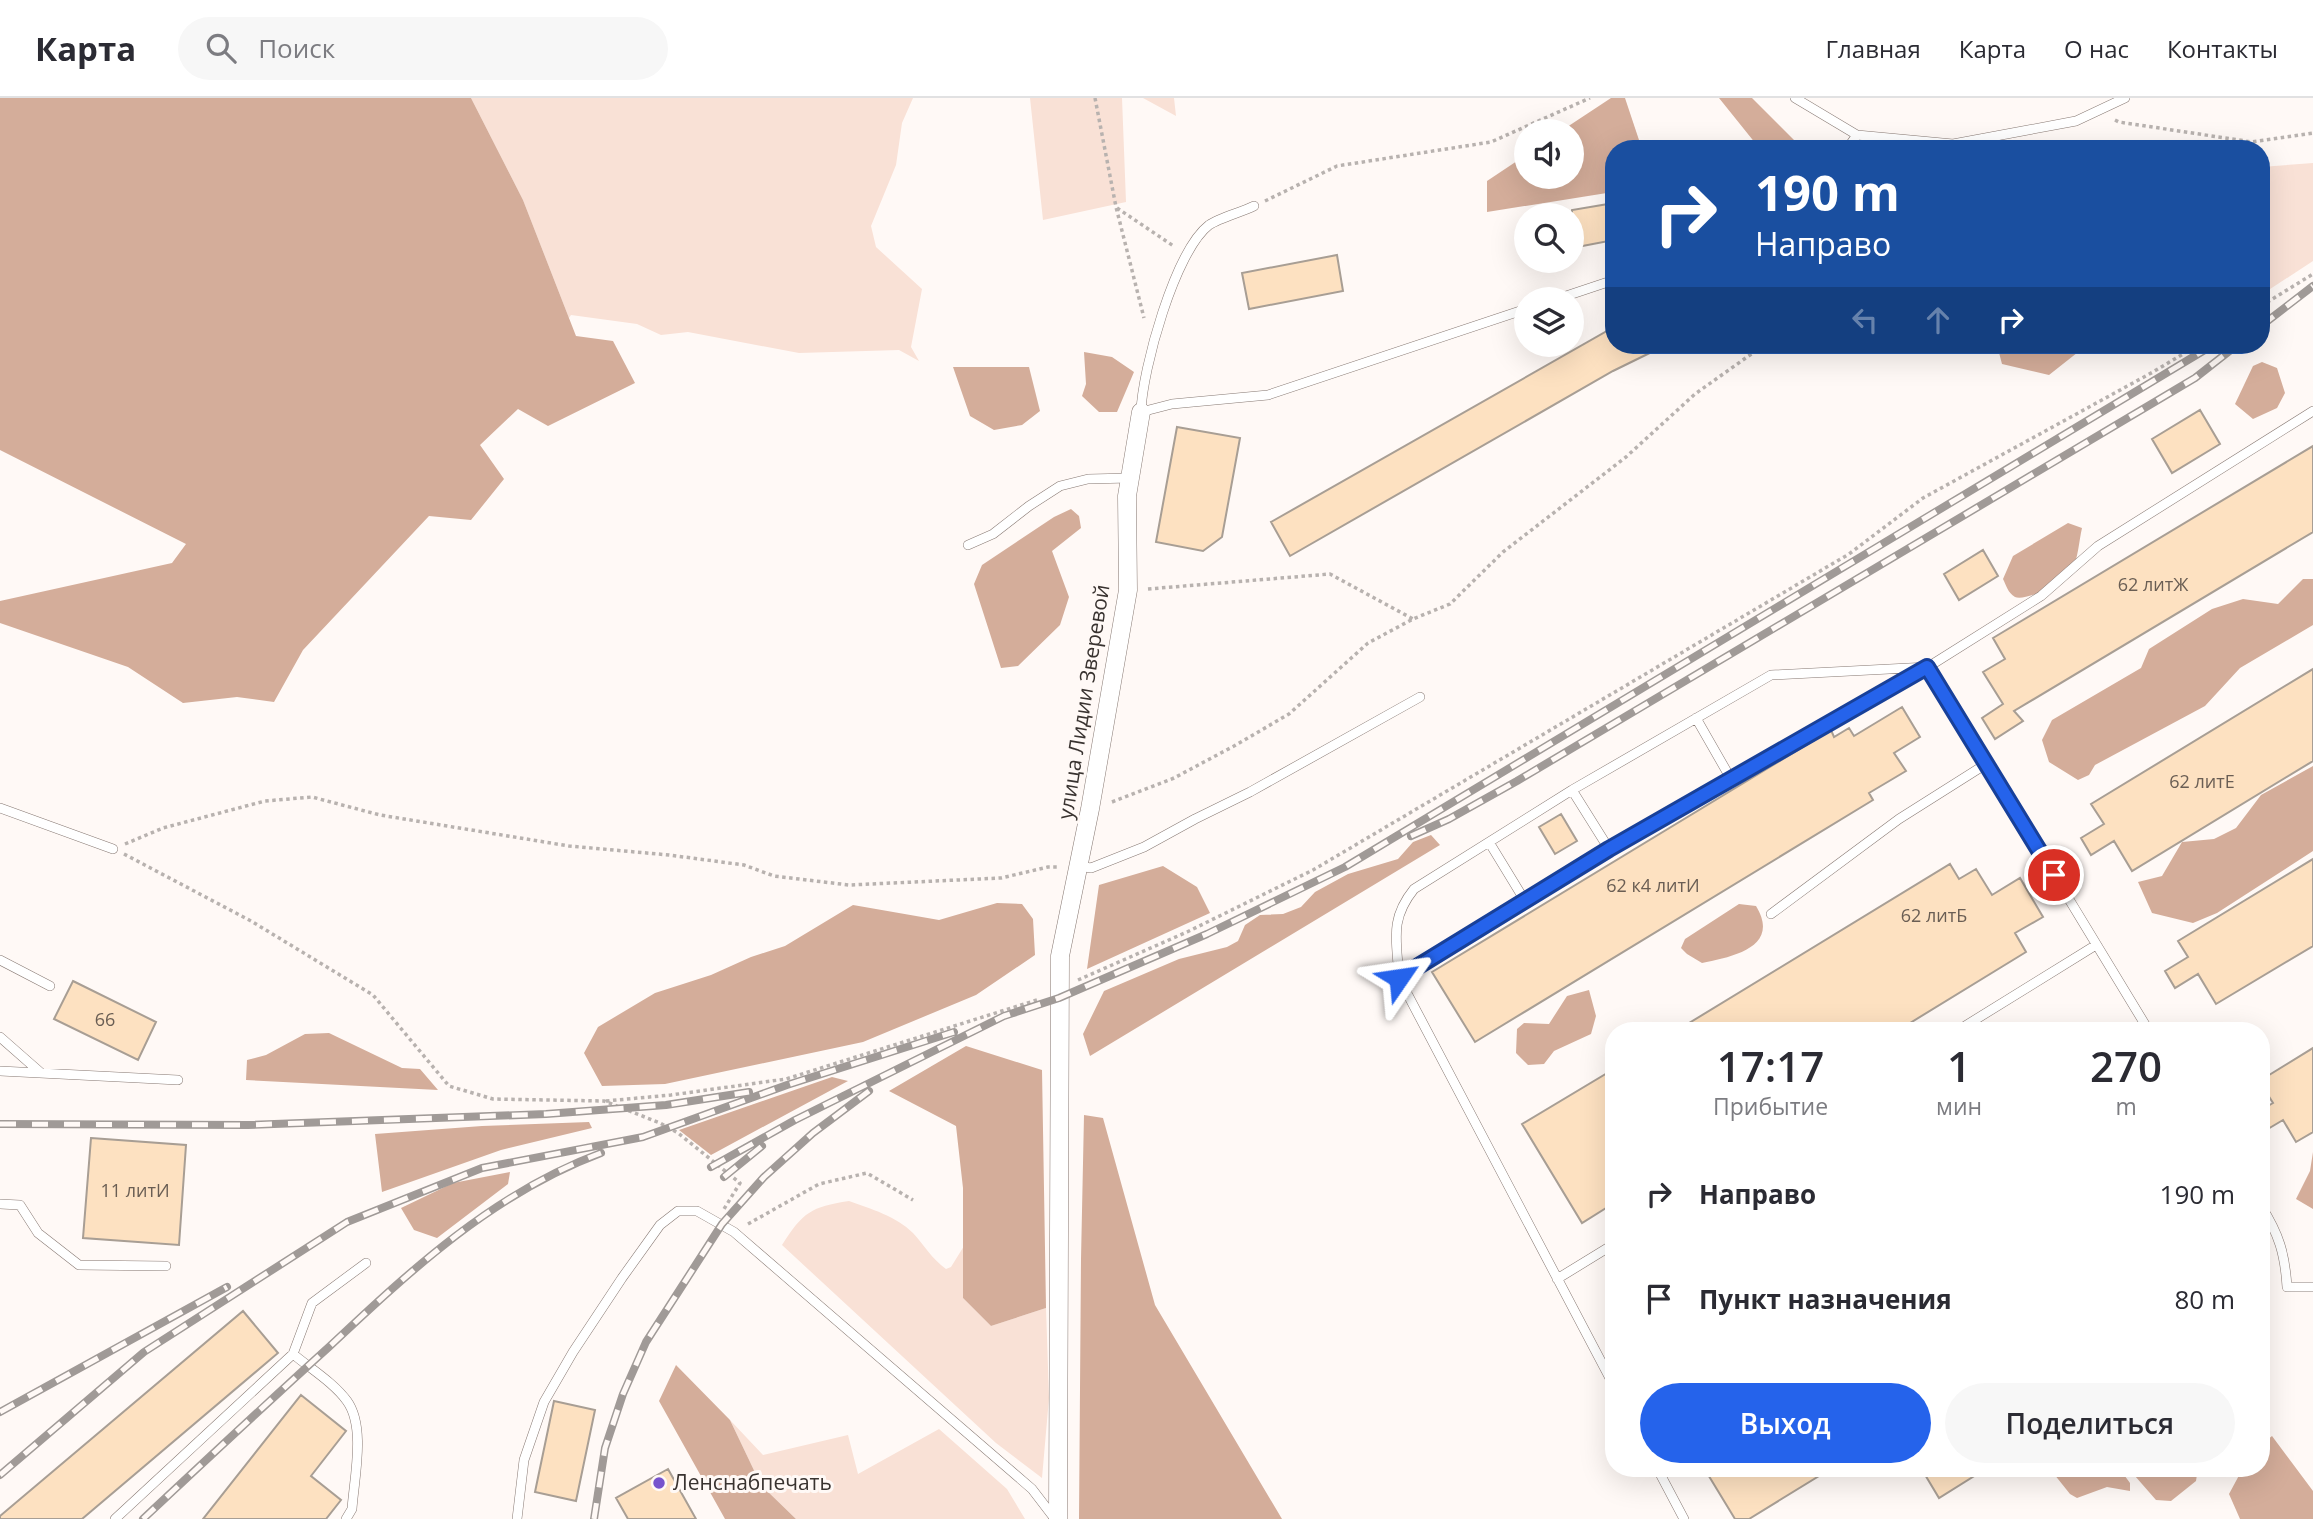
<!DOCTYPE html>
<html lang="ru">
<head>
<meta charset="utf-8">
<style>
	body { margin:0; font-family:"Open Sans",sans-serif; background:#f7f7f7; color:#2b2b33; height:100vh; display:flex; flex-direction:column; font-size:26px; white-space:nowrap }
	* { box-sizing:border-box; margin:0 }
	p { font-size:23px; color:#7c7c81 }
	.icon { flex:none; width:38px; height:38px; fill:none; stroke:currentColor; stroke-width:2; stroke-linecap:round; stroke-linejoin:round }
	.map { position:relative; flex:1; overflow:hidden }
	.panel { position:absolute; left:1605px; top:924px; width:665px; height:455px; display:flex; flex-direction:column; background:#fff; border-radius:28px; box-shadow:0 7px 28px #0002 }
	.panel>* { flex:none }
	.hud { position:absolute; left:1605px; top:42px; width:665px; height:214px; border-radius:28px; box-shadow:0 7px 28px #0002; background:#1a4fa0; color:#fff; overflow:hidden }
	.controls { position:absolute; left:1514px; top:21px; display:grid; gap:14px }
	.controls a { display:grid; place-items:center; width:70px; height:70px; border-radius:50%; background:#fff; box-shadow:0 7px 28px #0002; font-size:35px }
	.pin { position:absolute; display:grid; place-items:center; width:60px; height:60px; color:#fff; margin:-30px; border:4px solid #fff; border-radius:50%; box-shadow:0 2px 7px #0007 }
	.me { position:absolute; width:77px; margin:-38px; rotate:58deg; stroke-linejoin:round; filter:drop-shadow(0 0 5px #0008) }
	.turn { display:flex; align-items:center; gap:24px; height:147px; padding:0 35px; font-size:32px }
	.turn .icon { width:91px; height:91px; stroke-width:2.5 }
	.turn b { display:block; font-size:49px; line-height:60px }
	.lanes { display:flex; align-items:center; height:66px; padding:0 35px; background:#0003; justify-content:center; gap:35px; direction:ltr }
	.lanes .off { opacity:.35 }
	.eta { display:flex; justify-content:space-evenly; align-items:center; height:119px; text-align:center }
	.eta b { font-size:42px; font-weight:600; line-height:49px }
	.action { display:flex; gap:14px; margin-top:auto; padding:14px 35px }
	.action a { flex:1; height:80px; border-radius:42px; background:#2563eb; color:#fff; font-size:28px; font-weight:600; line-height:80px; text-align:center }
	.action a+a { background:#f7f7f7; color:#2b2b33 }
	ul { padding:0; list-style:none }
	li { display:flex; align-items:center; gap:21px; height:105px; padding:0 35px }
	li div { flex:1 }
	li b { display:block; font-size:26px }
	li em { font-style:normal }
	header { display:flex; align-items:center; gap:42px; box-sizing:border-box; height:98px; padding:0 35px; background:#fff; border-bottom:2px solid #e1e1e2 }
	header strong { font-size:33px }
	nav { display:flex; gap:38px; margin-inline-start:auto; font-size:24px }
	.search { width:490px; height:63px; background:#f7f7f7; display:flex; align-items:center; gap:18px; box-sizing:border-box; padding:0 24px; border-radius:38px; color:#7c7c81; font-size:26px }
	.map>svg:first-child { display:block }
</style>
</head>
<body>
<header>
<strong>Карта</strong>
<div class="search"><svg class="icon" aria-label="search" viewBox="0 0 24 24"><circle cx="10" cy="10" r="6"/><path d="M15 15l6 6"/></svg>Поиск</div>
<nav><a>Главная</a><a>Карта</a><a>О нас</a><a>Контакты</a></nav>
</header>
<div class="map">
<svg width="2313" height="1421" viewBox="0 0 2313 1421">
	<rect width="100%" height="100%" fill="#fff9f6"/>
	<path fill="#f9e1d6" d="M 471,0 L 913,0 L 902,25 L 896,67 L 871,128 L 876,149 L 922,191 L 911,249 L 919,263 L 899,252 L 799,255 L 688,234 L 661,237 L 637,226 L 571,217 L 569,220 L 523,102 Z
		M 1030,0 L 1122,0 L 1126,104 L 1043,122 Z
		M 1143,0 L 1174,0 L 1176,18 Z
		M 2313,65 L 2313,163 L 2261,197 L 2261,69 Z
		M 849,1103 C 871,1111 896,1118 913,1135 C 924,1147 932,1161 946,1171 L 951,1169 L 964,1148 L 963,1200 L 991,1228 L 1046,1210 L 1049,1300 L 1042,1380 L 996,1345 L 782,1147 C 803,1114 811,1109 849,1103 Z
		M 730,1322 L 763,1357 L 848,1337 L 858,1376 L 939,1331 L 1007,1391 L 1025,1421 L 796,1421 L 761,1387 Z"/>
	<path fill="#d4ad9a" d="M 0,0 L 471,0 L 523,102 L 576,238 L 613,243 L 635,285 L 548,328 L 518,311 L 480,347 L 504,381 L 471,422 L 429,418 L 303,552 L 274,604 L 237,599 L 183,605 L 128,569 L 0,525 L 0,503 L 172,465 L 186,446 L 0,352 Z
		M 1611,0 L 1625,0 L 1642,51 L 1614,51 L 1613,94 L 1487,114 L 1487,83 L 1526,57 L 1526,79 L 1572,79 L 1572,33 L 1561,33 Z
		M 1719,0 L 1752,0 L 1797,45 L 1798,51 L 1760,51 Z
		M 1997,247 L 2087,247 L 2049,277 L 2002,266 Z
		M 1084,254 L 1112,259 L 1134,274 L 1117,314 L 1099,314 L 1082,298 L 1086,286 Z
		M 2262,264 L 2277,270 L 2285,295 L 2277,310 L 2253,321 L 2235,306 L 2253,268 Z
		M 953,269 L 1029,269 L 1040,313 L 1022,327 L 994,332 L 970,318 Z
		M 1071,411 L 1079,418 L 1081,430 L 1052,453 L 1069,499 L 1060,527 L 1018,568 L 1001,570 L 974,486 L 982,467 L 1054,419 Z
		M 2068,425 L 2082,430 C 2079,443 2078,461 2072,473 C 2067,484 2025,504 2015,499 C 2008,495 2006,487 2003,481 L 2013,458 Z
		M 2303,481 L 2313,481 L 2313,527 L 2240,570 L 2205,608 L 2095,667 L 2089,677 L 2078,682 L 2049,664 L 2042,642 L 2052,622 L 2141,570 L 2149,551 L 2212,511 L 2243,501 L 2278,506 Z
		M 2313,668 L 2313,753 L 2217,815 L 2193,825 L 2152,815 L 2138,784 L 2162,778 L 2182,744 L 2214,741 L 2236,730 L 2261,697 Z
		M 1431,737 L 1440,747 L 1090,958 L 1083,936 L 1104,893 L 1179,861 L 1227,849 L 1238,843 L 1245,827 L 1260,817 L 1283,816 L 1301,809 L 1315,794 L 1348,776 L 1398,761 L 1413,744 Z
		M 1163,768 L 1197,789 L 1210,815 L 1087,871 L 1099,787 Z
		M 997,805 L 1022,806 L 1033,821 L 1035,857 L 976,897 L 863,944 L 665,986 L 602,988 L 584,955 L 598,929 L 655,895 L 711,877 L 751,859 L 785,848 L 853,807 L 939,822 Z
		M 1739,806 L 1756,808 C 1781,849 1733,859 1702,865 L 1687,856 L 1681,850 L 1685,841 Z
		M 1589,892 L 1596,918 L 1591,936 L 1554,953 L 1544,966 L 1528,967 L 1516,955 L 1517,931 L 1524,925 L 1549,926 L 1567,898 Z
		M 329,935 L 402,970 L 420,971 L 438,992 L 246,982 L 247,962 L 266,957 L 305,936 Z
		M 966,948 L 1042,972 L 1046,1210 L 991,1228 L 963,1200 L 963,1090 L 956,1028 L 889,993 Z
		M 832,979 L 848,983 L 711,1057 L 679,1032 Z
		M 1084,1017 L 1103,1020 L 1155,1207 L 1282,1421 L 1079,1421 L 1081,1161 Z
		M 589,1024 L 592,1030 L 501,1052 L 382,1094 L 375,1036 L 482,1028 Z
		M 2313,1054 L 2313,1111 L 2296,1101 L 2310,1073 Z
		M 510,1074 L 508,1086 L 437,1140 L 414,1132 L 401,1110 L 453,1085 Z
		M 676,1267 L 730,1322 L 761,1387 L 796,1421 L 725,1421 L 659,1303 Z
		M 2272,1338 L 2313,1393 L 2313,1421 L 2240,1421 L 2229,1396 L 2243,1370 L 2261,1370 L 2261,1347 Z
		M 2119,1370 L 2130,1385 L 2130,1393 L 2107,1389 L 2077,1400 L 2070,1396 L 2050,1371 Z
		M 2128,1370 L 2198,1370 L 2196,1383 L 2171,1403 L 2156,1402 Z"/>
	<path fill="#fde1c1" stroke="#a89e94" stroke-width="2" d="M 1614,105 L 1614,142 L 1572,150 L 1572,112 Z
		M 1337,157 L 1343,193 L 1249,211 L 1242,175 Z
		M 1614,229 L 1614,247 L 1666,247 L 1613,273 L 1290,458 L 1271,424 Z
		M 2200,312 L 2220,346 L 2172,375 L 2152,341 Z
		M 1177,329 L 1240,340 L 1222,439 L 1203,453 L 1156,444 Z
		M 2313,348 L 2313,434 L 2014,613 L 2023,623 L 1995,641 L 1982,620 L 2003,606 L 1983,574 L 2005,561 L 1993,540 Z
		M 1983,452 L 1998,478 L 1959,502 L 1944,476 Z
		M 2313,571 L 2313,663 L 2132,773 L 2114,743 L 2091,757 L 2081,740 L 2104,726 L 2091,706 Z
		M 1902,609 L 1920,639 L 1894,655 L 1906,673 L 1869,695 L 1873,702 L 1475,944 L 1432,874 L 1831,632 L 1834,639 L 1849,630 L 1854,638 Z
		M 1561,716 L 1577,743 L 1555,756 L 1539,729 Z
		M 2313,761 L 2313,848 L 2216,906 L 2198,876 L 2175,890 L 2165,873 L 2188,859 L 2178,843 Z
		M 1950,766 L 1959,781 L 1976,771 L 1992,797 L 2020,780 L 2043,819 L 2015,835 L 2026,854 L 1897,933 L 1676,933 Z
		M 73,883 L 156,924 L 138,962 L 54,921 Z
		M 2313,950 L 2313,1034 L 2296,1044 L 2283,1022 L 2261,1035 L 2261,1012 L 2273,1005 L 2261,986 L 2261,982 Z
		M 1614,971 L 1614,1105 L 1582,1125 L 1522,1026 Z
		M 91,1040 L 186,1047 L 179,1147 L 83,1140 Z
		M 243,1213 L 278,1255 L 82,1421 L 0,1421 L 0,1418 Z
		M 301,1297 L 346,1333 L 311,1378 L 341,1402 L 326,1421 L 203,1421 Z
		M 554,1303 L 595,1312 L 576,1403 L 535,1394 Z
		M 1704,1370 L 1832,1370 L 1749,1421 L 1735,1421 Z
		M 1921,1370 L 1987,1370 L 1939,1400 Z
		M 668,1371 L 696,1421 L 628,1421 L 616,1400 Z"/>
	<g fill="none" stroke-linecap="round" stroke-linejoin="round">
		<g stroke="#877973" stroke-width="10">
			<path id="service" d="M 1795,0 L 1857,37 L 1953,46 L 2076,23 L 2125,0
				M 1847,51 L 1857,37
				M 1254,108 C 1242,114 1219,120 1209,127 C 1175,153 1142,272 1141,314 L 1172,306 L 1268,297 L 1526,211
				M 1557,201 L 1614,182
				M 968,447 L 993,436 L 1029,408 L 1060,388 L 1088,381 L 1130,380
				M 1696,620 L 1731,681
				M 1572,692 L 1609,751
				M 0,710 L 113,751
				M 1489,744 L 1525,803
				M 1078,768 L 1091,770 L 1144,749 L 1195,721 L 1250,694 L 1420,599
				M 1771,816 L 1899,721 L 1986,666
				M 0,862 L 50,888
				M 1399,880 C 1397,843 1389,822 1414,791 L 1572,692 L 1771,577 L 1928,569 L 2149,933
				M 1957,933 L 2096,847
				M 0,939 L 41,975
				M 0,973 L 178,982
				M 0,1106 L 20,1107 L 38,1135 L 79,1167 L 166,1168
				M 2261,1108 C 2279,1136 2285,1156 2287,1189 L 2313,1189
				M 1557,1181 L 1614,1146
				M 293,1256 C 311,1271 334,1285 347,1303 C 366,1329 354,1381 352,1411 L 346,1421
				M 1614,1288 L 1399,880 L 1609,751 L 1928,569 L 2041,498 L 2098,448 L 2313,313
				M 1657,1370 L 1684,1421
				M 115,1421 L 293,1256 L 312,1205 L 366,1165
				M 517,1421 L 524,1362 L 544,1304 L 573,1254 L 622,1180 L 660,1127 L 678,1113 L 697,1113 L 734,1134 L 1032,1391 L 1055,1421"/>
		</g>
		<g stroke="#877973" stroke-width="19">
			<path id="minor" d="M 1058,1421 L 1060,858 L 1090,711 L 1128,492 L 1127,398 L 1141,314"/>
		</g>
		<path stroke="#b8b2af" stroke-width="3.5" stroke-dasharray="3.5 3.5" stroke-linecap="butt" d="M 1095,0 L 1116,109 L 1144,220
			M 2115,22 L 2119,24 L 2252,44 L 2313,35
			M 2045,51 L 2053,43
			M 1265,103 L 1337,68 L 1491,44 L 1590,0
			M 1117,110 L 1175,149
			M 2261,208 L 2313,176
			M 1148,491 L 1330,476 L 1413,521
			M 1112,704 L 1174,680 L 1234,648 L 1289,616 L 1368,545 L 1413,521 L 1450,506 L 1503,454 L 1626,359 L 1695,296 L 1764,247
			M 125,746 L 163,730 L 265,703 L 312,699 L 380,717 L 569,748 L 669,757 L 744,767 L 774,778 L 849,787 L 1001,780 L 1048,769 L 1059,769
			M 124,756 L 251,823 L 373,897 L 449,988 L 493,1001 L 604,1003 L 660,1025 L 678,1035 L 740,1085 L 724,1111
			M 1078,882 L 1187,834 L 1313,772 L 1849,456 L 1923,400 L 2153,274 L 2198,247
			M 606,1003 L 671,997 L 786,981 L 1040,901
			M 748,1126 L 819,1086 L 867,1075 L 913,1102"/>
		<use href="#service" stroke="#fff" stroke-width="9"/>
		<use href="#minor" stroke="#fff" stroke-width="18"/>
		<g stroke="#a09a97" stroke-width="8">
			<path id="rail" d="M 2261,228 L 2313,188
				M 1411,738 L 1449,721 L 1517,683 L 2195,280 L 2237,247
				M 0,1026 L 248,1027 L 546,1016 L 666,1007 L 749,994
				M 711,1069 L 795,1022 L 1004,918 L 1059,900 L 1207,836 L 1345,769 L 2213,247
				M 724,1079 L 762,1048
				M 0,1314 L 227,1189
				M 0,1377 L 144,1254 L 347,1124 L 482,1070 L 643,1039 L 787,987 L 954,934
				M 143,1421 C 205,1363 267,1305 330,1248 C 412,1171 494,1095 601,1055
				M 594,1421 L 605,1350 L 623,1296 L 646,1244 L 722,1126 L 764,1079 L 813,1035 L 869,993"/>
		</g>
		<use href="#rail" stroke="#fff9f6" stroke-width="5" stroke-dasharray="16" stroke-linecap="butt"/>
	</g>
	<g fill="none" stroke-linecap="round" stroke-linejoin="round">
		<g stroke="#184099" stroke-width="18">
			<path id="route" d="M 1399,880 L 1609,751 L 1927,569 L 2054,777"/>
		</g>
		<use href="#route" stroke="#2563eb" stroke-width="12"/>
	</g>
	<circle fill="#7753cd" stroke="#fff9f6" stroke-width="2.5" cx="659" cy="1385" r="7"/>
	<g text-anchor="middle" stroke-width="6" stroke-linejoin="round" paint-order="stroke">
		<g font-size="18" fill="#6a5e54">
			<text x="2153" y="493">62 литЖ</text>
			<text x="2202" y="690">62 литЕ</text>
			<text x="1653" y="794">62 к4 литИ</text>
			<text x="1934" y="824">62 литБ</text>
			<text x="105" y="928">66</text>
			<text x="135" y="1099">11 литИ</text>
		</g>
		<g font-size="21" fill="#393330" stroke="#fff9f6">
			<text transform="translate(1084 604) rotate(-81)" y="7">улица Лидии Зверевой</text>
		</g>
		<g font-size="21" fill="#393330" stroke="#fff9f6" text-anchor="start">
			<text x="673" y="1392">Ленснабпечать</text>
		</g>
	</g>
</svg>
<div class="controls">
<a><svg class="icon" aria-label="sound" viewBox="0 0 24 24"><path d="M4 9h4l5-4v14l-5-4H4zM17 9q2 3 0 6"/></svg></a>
<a><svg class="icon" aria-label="search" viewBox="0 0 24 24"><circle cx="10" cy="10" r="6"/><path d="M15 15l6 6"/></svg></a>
<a><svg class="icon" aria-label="layers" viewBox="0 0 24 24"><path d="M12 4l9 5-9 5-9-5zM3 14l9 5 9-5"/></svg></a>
</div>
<div class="pin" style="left:2054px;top:777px;background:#d93025"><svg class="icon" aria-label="arrive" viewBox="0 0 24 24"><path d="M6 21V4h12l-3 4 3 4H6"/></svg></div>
<svg class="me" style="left:1399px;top:880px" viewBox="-20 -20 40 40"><path d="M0-17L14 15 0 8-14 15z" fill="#2563eb" stroke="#fff" stroke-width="4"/></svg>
<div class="hud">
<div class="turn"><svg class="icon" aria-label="right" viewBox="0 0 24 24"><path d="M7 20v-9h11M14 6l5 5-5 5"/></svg><div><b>190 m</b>Направо</div></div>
<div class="lanes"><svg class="icon off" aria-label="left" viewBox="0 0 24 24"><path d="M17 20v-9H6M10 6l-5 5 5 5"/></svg><svg class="icon off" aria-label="ahead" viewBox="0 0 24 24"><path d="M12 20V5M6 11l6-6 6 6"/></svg><svg class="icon" aria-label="right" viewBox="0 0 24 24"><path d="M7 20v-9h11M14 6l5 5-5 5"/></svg></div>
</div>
<section class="panel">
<div class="eta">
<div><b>17:17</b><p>Прибытие</p></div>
<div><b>1</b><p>мин</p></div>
<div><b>270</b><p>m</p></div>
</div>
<ul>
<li><svg class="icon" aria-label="right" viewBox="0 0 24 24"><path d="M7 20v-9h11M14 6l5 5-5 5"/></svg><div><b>Направо</b></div><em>190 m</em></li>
<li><svg class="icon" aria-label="arrive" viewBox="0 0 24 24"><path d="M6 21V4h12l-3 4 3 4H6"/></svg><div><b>Пункт назначения</b></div><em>80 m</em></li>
</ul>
<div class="action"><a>Выход</a><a>Поделиться</a></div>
</section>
</div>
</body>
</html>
